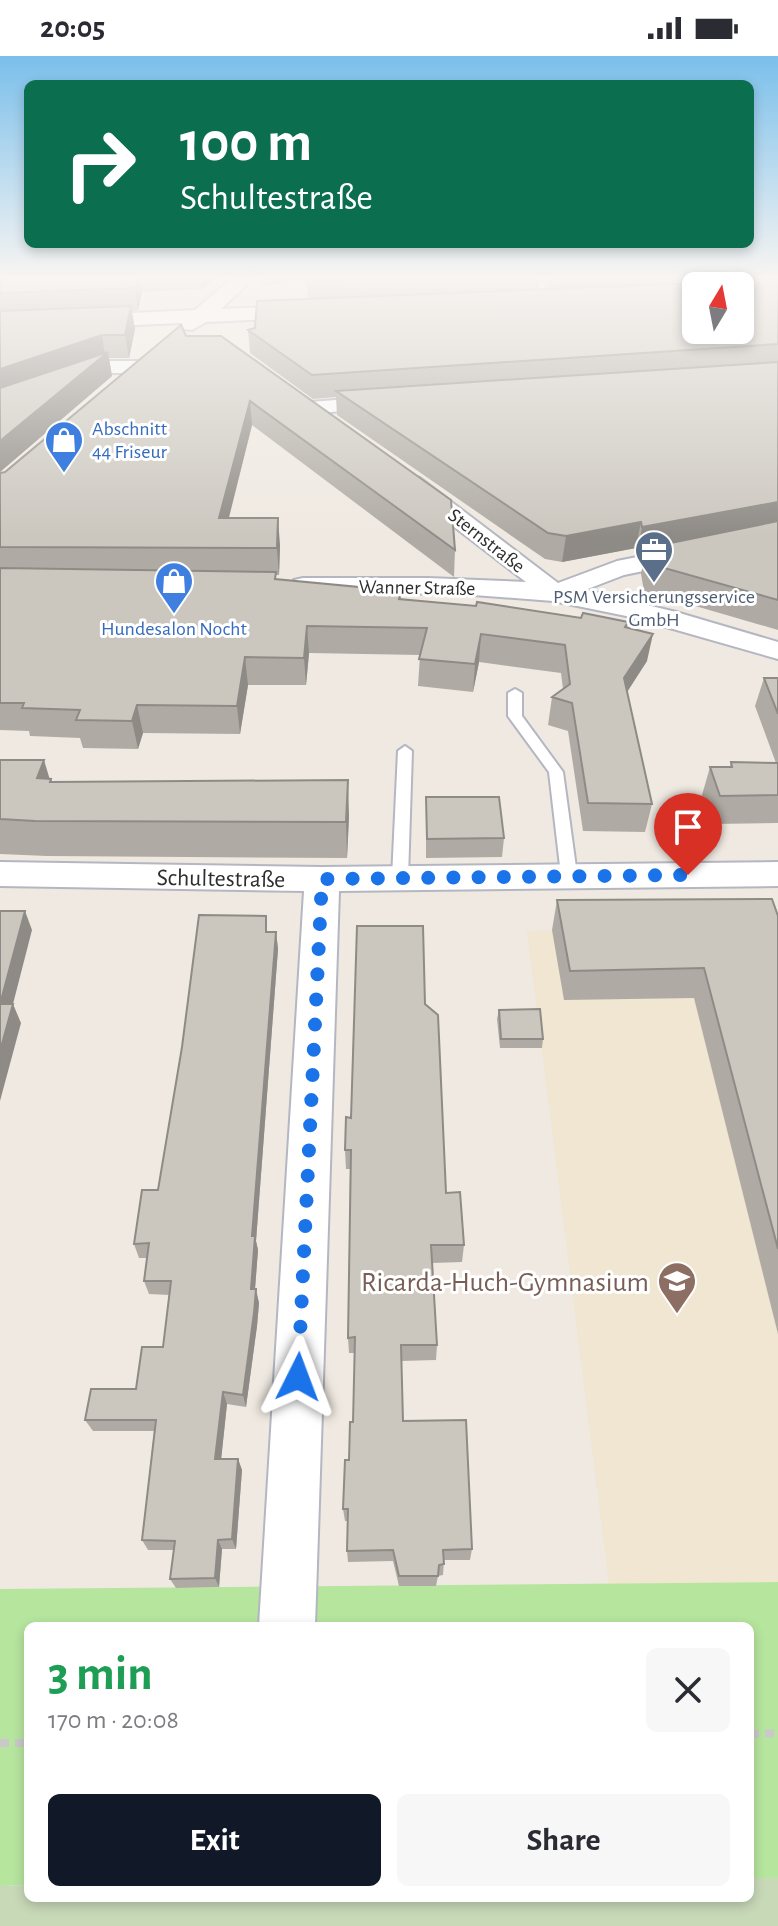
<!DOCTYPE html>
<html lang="en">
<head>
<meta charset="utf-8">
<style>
	body { margin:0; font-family:"Alegreya Sans",sans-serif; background:#f7f7f7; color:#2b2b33; height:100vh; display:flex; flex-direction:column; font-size:30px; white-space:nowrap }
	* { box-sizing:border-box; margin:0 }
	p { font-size:26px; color:#7c7c81 }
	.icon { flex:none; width:44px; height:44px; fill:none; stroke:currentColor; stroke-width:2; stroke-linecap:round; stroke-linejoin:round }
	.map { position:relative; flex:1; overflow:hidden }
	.panel { position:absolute; left:24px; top:1566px; width:730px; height:280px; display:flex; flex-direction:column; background:#fff; border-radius:12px; box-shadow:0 4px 12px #0003 }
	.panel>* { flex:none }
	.banner { position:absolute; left:24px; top:24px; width:730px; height:168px; border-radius:12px; box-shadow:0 4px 12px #0003; background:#0b6e4f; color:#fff; overflow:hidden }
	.needle { width:52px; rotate:10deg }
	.controls { position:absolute; left:682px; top:216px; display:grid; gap:16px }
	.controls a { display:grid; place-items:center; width:72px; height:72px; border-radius:12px; background:#fff; box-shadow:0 4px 12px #0003; font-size:40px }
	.pin { position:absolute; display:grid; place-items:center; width:68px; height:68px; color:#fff; margin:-82px -34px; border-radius:50% 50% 50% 0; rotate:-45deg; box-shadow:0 0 8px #0007 }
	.pin .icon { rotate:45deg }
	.me { position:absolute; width:88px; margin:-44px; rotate:3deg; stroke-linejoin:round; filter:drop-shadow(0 0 6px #0008) }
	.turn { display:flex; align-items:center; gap:28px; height:168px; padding:0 24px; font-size:36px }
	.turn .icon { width:104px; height:104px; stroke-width:2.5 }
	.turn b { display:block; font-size:56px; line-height:68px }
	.round { display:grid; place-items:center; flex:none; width:84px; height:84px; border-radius:12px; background:#f7f7f7 }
	.head { display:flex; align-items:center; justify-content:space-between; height:136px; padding:0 24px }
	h1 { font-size:48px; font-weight:700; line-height:60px; color:#1e9e55 }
	.button { display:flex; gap:16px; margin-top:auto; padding:16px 24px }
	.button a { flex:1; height:92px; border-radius:12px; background:#111827; color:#fff; font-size:32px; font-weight:700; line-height:92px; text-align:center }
	.button a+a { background:#f7f7f7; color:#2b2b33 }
	.status { display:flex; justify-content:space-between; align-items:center; height:56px; padding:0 40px; background:#fff; direction:ltr }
	.status svg { height:22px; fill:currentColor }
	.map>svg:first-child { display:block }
</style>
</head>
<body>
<div class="status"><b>20:05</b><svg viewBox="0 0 49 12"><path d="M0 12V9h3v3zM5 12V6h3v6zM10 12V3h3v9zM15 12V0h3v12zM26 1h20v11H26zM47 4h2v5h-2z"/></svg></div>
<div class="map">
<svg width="778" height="1870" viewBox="0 0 778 1870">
	<rect width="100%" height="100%" fill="#efe9e1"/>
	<path fill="#f0e6d1" d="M 778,873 L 778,1526 L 609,1528 L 527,875 Z"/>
	<path fill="#b6e59e" d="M 778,1526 L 778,1822 L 750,1822 L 750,1570 L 28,1570 L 28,1829 L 0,1830 L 0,1533 Z"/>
	<path fill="#c8d9b8" d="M 750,1822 L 778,1822 L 778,1870 L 0,1870 L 0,1830 L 28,1829 L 28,1842 L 750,1842 Z"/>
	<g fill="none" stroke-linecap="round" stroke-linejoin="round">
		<g stroke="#b4b7c1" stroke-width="4">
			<path id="lane" d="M 525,219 L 541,222 L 553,247 L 547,247 L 535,226 Z
				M 515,633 L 522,637 L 522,660 L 563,716 L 577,819 L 575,823 L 569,825 L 561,819 L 549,716 L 508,660 L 508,637 Z
				M 405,690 L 412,695 L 408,822 L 400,828 L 392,822 L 398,695 Z"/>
		</g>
		<g stroke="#b4b7c1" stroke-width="4">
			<path id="street" d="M 672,219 L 688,219 L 690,226 L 696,231 L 696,244 L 676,232 Z
				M 107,305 L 140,305 L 150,311 L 140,317 L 109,317 L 0,355 L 0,342 Z
				M 387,340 L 397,346 L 394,350 L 310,358 L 300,352 L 310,346 Z
				M 412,420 L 420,422 L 558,527 L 617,505 L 778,473 L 778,487 L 624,519 L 585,534 L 676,556 L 778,586 L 778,603 L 631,561 L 553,545 L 460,538 L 294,536 L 290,530 L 294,524 L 303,522 L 428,522 L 526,526 L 404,432 L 400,427 L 404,422 Z
				M 0,806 L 322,811 L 778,806 L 778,830 L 339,835 L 315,1570 L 259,1570 L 304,835 L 0,830 Z"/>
		</g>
		<g stroke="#b4b7c1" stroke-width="4">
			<path id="secondary" d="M 236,219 L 257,219 L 221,253 L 318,249 L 328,255 L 318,261 L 206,266 L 192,274 L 184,273 L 182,267 L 0,275 L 0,263 L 195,254 Z"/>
		</g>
		<path stroke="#c9c9c9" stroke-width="8" stroke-dasharray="9 6" stroke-linecap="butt" d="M 750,1678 L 778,1677
			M 0,1687 L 28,1687"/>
		<use href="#lane" fill="#fff" fill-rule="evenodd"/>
		<use href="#street" fill="#fff" fill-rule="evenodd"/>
		<use href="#secondary" fill="#fff" fill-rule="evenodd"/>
	</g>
	<path fill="#afaba4" d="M 0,219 L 217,219 L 203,233 L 142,236 L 138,254 L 132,255 L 135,273 L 129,302 L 109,302 L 112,320 L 0,416 Z
		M 260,219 L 540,219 L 539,234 L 550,233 L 547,227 L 548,219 L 675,219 L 674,228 L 696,227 L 690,219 L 778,219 L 778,574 L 644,535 L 641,518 L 645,496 L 637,498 L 636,492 L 562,506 L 545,503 L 337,359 L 336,341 L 313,343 L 250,297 L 248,274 L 255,272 L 308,243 L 307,226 L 262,229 Z
		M 186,280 L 455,494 L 454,521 L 252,369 L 229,462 L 280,489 L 279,519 L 276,519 L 276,523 L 401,535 L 401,544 L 628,566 L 627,572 L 647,605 L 627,636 L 652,748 L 645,776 L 583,775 L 568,675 L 548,669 L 552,641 L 563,633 L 561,617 L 479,606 L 473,636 L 418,630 L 420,599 L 309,597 L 306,629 L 248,629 L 240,678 L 143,677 L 138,693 L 83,692 L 80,682 L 30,680 L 29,675 L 0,674 L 0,417 L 5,416 Z
		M 764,622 L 778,622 L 778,767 L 712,768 L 702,739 L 710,711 L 730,711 L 731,706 L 776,707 L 755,650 Z
		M 0,704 L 51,723 L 52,726 L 349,760 L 347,802 L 47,800 L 0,798 Z
		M 426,741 L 504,782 L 502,801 L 426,802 Z
		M 557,844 L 778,860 L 778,1278 L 694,942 L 564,944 L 552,874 Z
		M 268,876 L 276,876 L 278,893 L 256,1185 L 258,1194 L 255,1233 L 259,1247 L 257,1270 L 246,1351 L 227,1348 L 221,1403 L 238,1403 L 242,1414 L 236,1493 L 222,1493 L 219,1531 L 176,1532 L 170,1523 L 174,1494 L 148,1494 L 142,1484 L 154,1375 L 93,1375 L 85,1364 L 136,1333 L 163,1291 L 169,1239 L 149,1238 L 144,1225 L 147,1202 L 139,1202 L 134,1188 Z
		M 425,948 L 446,1137 L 464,1189 L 462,1206 L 432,1207 L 437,1289 L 436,1304 L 401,1305 L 403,1365 L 472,1493 L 470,1504 L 444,1504 L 443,1519 L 438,1520 L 436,1530 L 399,1530 L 393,1505 L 348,1506 L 347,1495 L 348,1465 L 345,1465 L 343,1453 L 353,1366 L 355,1297 L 349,1297 L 348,1282 L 350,1113 L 346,1113 L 345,1094 L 351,1062 Z
		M 499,954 L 543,983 L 542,992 L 500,992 L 497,963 Z"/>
	<path fill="#8e8b86" d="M 138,219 L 139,219 L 142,236 L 138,254 L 135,232 Z
		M 201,219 L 217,219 L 203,233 Z
		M 131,250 L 135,273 L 129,302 L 125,279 Z
		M 102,279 L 105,299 L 108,296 L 112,320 L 0,416 L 0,313 Z
		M 250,345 L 252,369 L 222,488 L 219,462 Z
		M 778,446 L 778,471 L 646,492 L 645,496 L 637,498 L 642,471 Z
		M 278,462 L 280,489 L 279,519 L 277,492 Z
		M 641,466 L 636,492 L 562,506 L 566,480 Z
		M 307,570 L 309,597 L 306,629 L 304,602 Z
		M 481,578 L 479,606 L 473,636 L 475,608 Z
		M 653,578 L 647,605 L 618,650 L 624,622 Z
		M 245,601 L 248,629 L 240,678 L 237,650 Z
		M 137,649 L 143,677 L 138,693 L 132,665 Z
		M 44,704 L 50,724 L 51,723 L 62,759 L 37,722 Z
		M 348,724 L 349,760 L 347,802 L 346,766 Z
		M 25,855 L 32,874 L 13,948 L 21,967 L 0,1045 L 0,948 Z
		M 276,876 L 278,893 L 256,1185 L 258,1194 L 254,1246 L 251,1233 L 252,1180 Z
		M 256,1233 L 259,1247 L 257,1270 L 246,1351 L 243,1339 Z
		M 223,1336 L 227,1348 L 220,1414 L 215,1403 Z
		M 238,1403 L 242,1414 L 236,1493 L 232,1483 Z
		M 218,1484 L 222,1493 L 219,1531 L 215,1522 Z"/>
	<path fill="#cbc7bf" stroke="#8e8b86" stroke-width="2" fill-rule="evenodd" d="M 0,219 L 138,219 L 135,232 L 0,237 Z
		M 325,219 L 465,219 L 307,225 Z
		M 702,219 L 742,219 L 742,221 L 745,224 L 778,222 L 778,288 L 312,319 L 248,274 L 255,272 L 257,245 L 700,227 ZM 696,230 L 740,230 L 740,274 L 696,274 Z
		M 131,250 L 125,279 L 102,279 L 0,313 L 0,255 Z
		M 181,269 L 186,280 L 221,280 L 451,444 L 455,494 L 250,345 L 219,462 L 278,462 L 277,492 L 0,491 L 0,417 L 5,416 Z
		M 108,296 L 0,385 L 0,332 Z
		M 778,306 L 778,446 L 642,471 L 641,466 L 566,480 L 548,477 L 336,335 Z
		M 778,465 L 778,544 L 650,508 L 646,492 Z
		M 0,512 L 276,516 L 275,523 L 401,535 L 399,543 L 476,550 L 477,546 L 581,562 L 583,557 L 628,566 L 625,571 L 653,578 L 624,622 L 652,748 L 588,747 L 572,647 L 552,641 L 570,628 L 565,589 L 481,578 L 475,608 L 419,603 L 427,572 L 307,570 L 304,602 L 245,601 L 237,650 L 137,649 L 132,665 L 76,664 L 80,654 L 22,652 L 24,647 L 0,647 Z
		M 764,622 L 778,622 L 778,658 Z
		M 0,704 L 44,704 L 37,722 L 51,723 L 50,726 L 348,724 L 346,766 L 35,765 L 0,763 Z
		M 731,706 L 778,707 L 778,739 L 720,740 L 710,711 L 732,711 Z
		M 426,741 L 499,741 L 504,782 L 427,783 Z
		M 772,843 L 778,860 L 778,1193 L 704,912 L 570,915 L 557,844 Z
		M 0,855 L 25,855 L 0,948 L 13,948 L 0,995 Z
		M 199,859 L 266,860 L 266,876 L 276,876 L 252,1180 L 255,1180 L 251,1233 L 256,1233 L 254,1257 L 243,1339 L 223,1336 L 215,1403 L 238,1403 L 232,1483 L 218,1484 L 215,1522 L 170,1523 L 175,1485 L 142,1484 L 156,1364 L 85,1364 L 91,1333 L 136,1333 L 142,1291 L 163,1291 L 171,1225 L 144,1225 L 149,1187 L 134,1188 L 142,1134 L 158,1134 L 182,991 Z
		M 357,870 L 423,870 L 425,948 L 438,959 L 446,1137 L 460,1136 L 464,1189 L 431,1189 L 437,1289 L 401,1289 L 403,1365 L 466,1364 L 472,1493 L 443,1494 L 444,1508 L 439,1509 L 438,1520 L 399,1520 L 393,1494 L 347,1495 L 348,1453 L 343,1453 L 345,1404 L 349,1404 L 350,1366 L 353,1366 L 355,1281 L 348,1282 L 351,1094 L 345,1094 L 346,1061 L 351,1062 Z
		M 540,953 L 543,983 L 501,983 L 499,954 Z"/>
	<linearGradient id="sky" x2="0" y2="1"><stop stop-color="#7abfeb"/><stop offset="0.46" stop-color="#f8f5f2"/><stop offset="1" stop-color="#f8f5f2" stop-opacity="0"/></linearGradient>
	<rect width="778" height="481" fill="url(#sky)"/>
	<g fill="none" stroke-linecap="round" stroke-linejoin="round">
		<path stroke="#1a73e8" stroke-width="14" stroke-dasharray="0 25.2" d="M 298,1321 L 322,823 L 688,819"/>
	</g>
	<defs>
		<g id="shop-pin" transform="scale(2)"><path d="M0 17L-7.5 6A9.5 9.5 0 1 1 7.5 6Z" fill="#3f7fe0" stroke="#fff"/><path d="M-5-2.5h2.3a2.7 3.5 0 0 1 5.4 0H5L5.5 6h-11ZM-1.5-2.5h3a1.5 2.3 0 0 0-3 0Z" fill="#fff"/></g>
		<g id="office-pin" transform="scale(2)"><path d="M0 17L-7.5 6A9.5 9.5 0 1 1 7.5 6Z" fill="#5c6f8a" stroke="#fff"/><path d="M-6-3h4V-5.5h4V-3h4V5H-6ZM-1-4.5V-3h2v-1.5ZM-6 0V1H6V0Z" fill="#fff"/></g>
		<g id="school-pin" transform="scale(2)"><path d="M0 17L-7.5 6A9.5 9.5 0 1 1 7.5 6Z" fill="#8d6e63" stroke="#fff"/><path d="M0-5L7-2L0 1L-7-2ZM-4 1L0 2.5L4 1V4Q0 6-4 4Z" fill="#fff"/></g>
	</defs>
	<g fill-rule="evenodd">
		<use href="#shop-pin" x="64" y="384"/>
		<use href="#office-pin" x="654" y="494"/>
		<use href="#shop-pin" x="174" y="525"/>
		<use href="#school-pin" x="677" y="1225"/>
	</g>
	<g text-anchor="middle" stroke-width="6" stroke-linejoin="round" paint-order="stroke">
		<g font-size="20" fill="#366cbe" stroke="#fff" text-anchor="start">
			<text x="92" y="379">Abschnitt<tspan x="92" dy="23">44 Friseur</tspan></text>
			<text x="174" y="579" text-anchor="middle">Hundesalon Nocht</text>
		</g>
		<g font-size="20" fill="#2e2e2e" stroke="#fff">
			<text transform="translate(487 484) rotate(38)" y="7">Sternstraße</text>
			<text transform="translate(417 531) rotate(1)" y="7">Wanner Straße</text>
		</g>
		<g font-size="20" fill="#4e5e75" stroke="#fff">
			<text x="654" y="547">PSM Versicherungsservice<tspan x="654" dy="23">GmbH</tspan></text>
		</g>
		<g font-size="24" fill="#2e2e2e" stroke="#fff">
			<text transform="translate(221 822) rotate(1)" y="8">Schultestraße</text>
		</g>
		<g font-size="28" fill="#785e54" stroke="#fff" text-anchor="end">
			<text x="649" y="1235">Ricarda-Huch-Gymnasium</text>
		</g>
	</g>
</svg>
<div class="controls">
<a><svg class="needle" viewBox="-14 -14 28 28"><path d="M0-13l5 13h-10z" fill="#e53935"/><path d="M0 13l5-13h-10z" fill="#7c7c81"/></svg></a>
</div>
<div class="pin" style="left:688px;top:819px;background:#d93025"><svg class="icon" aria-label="arrive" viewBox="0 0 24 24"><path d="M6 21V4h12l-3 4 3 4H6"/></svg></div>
<svg class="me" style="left:298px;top:1321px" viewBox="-20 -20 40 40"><path d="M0-17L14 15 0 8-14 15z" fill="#1a73e8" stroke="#fff" stroke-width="4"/></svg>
<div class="banner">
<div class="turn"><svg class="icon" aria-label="right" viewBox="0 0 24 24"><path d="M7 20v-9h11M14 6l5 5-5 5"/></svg><div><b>100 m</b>Schultestraße</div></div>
</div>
<section class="panel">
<div class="head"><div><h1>3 min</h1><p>170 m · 20:08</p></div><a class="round"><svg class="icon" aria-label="close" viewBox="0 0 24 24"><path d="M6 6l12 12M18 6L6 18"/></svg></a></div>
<div class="button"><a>Exit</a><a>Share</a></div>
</section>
</div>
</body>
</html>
